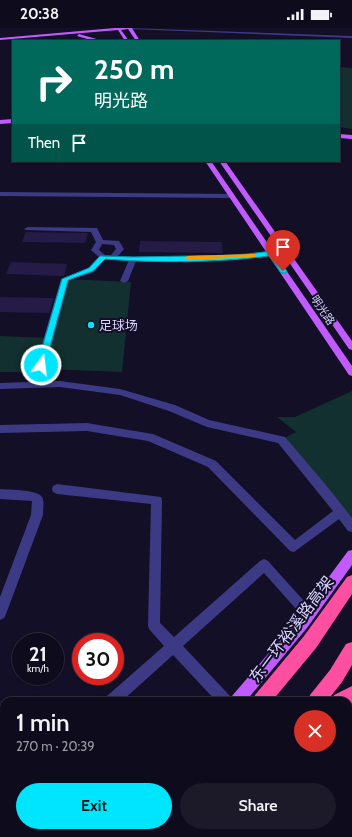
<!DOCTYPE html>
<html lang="en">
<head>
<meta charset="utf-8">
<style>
	body { margin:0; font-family:Cabin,"Noto Sans SC",sans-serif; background:#1c1929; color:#f1f3f6; height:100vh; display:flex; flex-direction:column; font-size:15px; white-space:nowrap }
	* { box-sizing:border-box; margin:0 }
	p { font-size:13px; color:#9b9ba3 }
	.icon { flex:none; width:22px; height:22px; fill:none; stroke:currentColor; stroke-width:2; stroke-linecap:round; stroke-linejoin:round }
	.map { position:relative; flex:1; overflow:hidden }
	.sheet { position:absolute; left:0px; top:669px; width:352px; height:140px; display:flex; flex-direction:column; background:#0e0b1c; border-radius:12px 12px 0 0; box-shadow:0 1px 3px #0004,0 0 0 1px #2e2b3b }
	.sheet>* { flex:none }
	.top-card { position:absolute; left:12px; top:12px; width:328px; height:122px; border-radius:0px; box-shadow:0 1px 3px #0004,0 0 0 1px #2e2b3b; background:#00695c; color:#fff; overflow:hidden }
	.speed { position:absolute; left:12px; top:605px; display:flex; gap:8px; font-size:20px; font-weight:700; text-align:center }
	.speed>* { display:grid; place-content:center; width:52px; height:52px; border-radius:50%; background:#0e0b1c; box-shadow:0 1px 3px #0004,0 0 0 1px #2e2b3b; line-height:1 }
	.speed small { font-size:10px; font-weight:400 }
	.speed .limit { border:6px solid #d22; background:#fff; color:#111 }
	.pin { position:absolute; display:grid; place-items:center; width:34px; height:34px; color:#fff; margin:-41px -17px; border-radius:50% 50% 50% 0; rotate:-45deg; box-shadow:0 0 4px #0007 }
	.pin .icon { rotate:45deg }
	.me { position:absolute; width:44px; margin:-22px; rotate:15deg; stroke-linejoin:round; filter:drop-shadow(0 0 3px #0008) }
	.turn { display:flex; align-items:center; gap:14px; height:84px; padding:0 16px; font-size:18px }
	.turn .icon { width:52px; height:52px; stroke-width:2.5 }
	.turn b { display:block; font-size:28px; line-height:34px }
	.then { display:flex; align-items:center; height:38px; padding:0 16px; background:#0003; gap:8px; font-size:15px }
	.round { display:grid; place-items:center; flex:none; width:42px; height:42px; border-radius:21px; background:#1c1929 }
	.overview { display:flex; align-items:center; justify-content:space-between; height:68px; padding:0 16px }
	h1 { font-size:24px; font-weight:600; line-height:30px }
	.cta { display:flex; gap:8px; margin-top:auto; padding:8px 16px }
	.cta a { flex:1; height:46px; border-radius:24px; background:#00e5ff; color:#111; font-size:16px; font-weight:600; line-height:46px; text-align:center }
	.cta a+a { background:#1c1929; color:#f1f3f6 }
	.status { display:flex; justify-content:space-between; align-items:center; height:28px; padding:0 20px; background:#0e0b1c; direction:ltr }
	.status svg { height:11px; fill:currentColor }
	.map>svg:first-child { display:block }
</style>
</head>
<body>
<div class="status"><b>20:38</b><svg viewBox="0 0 49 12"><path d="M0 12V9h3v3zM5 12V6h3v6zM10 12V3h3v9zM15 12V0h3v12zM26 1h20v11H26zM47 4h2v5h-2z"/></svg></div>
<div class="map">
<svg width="352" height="809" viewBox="0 0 352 809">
	<rect width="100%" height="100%" fill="#130f26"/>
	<path fill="#12302f" d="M 339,39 L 352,40 L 352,101 L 339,99 Z
		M 65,251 L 131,254 L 122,344 L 46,341 Z
		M 0,308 L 49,310 L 40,344 L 0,344 Z
		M 352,363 L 352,499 L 281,412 L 296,404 L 277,389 L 295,389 Z"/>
	<path fill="#241b47" d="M 26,204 L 88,205 L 85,215 L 22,214 Z
		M 140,213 L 222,214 L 223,225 L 139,224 Z
		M 11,234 L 67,236 L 64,248 L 6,246 Z
		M 0,269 L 54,270 L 49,285 L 0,284 Z"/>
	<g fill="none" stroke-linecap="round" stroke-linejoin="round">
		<path fill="#3d3a85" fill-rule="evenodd" d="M 128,0 L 352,8 L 352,10 L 130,1 Z
			M 0,164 L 232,166 L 235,168 L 232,170 L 0,168 Z
			M 28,199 L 97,200 L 103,212 L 119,213 L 124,221 L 118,228 C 169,230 220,229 271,223 L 275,225 L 271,227 C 226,233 181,234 136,233 L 128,253 L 124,255 L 120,253 L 129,232 L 105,231 L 94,244 L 69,252 L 46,337 L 41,340 L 36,337 L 61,251 L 88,240 L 99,229 L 91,222 L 96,214 L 91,204 L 26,202 L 24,201 ZM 102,216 L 114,217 L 116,221 L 111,227 L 105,227 L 99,222 Z
			M 60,353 L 120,361 L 175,377 L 209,392 L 285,409 L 326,457 L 352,490 L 352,504 L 348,503 L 339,491 L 294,524 L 290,523 L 208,439 L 148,413 L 87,403 L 0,405 L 0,397 L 87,395 L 153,406 L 216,433 L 295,512 L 333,483 L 278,415 L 207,399 L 169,383 L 120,367 L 60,359 L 0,361 L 0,355 Z
			M 57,456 L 161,469 L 162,472 L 160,595 L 174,609 L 260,533 L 264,531 L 268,533 L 313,583 L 315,587 L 313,591 L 309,593 L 305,591 L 264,545 L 183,618 L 230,668 L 232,673 L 216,673 L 173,627 L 122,673 L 105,673 L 107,668 L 164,618 L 149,601 L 148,597 L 151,476 L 57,466 L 53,464 L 52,461 L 53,458 Z
			M 0,461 C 9,462 41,461 43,471 C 44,475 43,482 43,487 L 6,586 L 4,590 L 0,592 L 0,569 L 31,487 L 32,473 L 0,471 Z
			M 0,722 L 4,723 L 4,737 L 0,736 Z"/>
		<path fill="#c25bff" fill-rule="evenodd" d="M 115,0 L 132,0 L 140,13 L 136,13 L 128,1 L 121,2 L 129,13 L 125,13 L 118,2 L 0,12 L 0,10 Z
			M 79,6 L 100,12 L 100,13 L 94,13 L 77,8 Z
			M 13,91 L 13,95 L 0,96 L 0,92 Z
			M 339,106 L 352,107 L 352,111 L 339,110 Z
			M 205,133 L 211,133 L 352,338 L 352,348 L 349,347 Z
			M 219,133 L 225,133 L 352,313 L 352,322 L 349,321 Z
			M 352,522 L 352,537 L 307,600 L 246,673 L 230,673 L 232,668 L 297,592 L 348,523 Z
			M 101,805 L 119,805 L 117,809 L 99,809 Z
			M 238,805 L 256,805 L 254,809 L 236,809 Z"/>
		<path fill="#ff4fa3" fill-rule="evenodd" d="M 352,547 L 352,566 L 316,620 L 272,673 L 253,673 L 255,667 L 304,608 L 347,549 Z
			M 352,614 L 352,637 L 342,654 L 327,673 L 308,673 L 310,667 L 330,642 L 346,616 Z
			M 352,658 L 352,675 L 348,678 L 348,673 L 332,673 L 334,667 Z
			M 352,703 L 352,722 L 348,724 L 348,705 Z
			M 135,805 L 156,805 L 155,809 L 133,809 Z
			M 201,805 L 222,805 L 221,809 L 199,809 Z"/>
	</g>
	<path fill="#00e5ff" stroke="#0095a6" d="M 271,223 L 273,224 L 287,243 L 286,245 L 281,245 L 269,228 C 218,235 156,235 105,231 L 93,243 L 68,252 L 45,337 L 41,340 L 37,337 L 62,251 L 89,240 L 100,228 L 133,229 L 242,227 Z"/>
	<path fill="#f59e0b" d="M 252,226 L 255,226 L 255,229 L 188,232 L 184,230 L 188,228 Z"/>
	<circle fill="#00e5ff" stroke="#130f26" stroke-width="1.5" cx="91" cy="297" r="4"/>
	<g text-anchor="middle" stroke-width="4" stroke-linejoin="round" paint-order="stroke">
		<g font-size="11" fill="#d9d4ff" stroke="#130f26">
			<text transform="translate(323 282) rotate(56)" y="4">明光路</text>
		</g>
		<g font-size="13" fill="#d9d4ff" stroke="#130f26" text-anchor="start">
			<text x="99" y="302">足球场</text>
		</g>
		<g font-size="16" fill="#d9d4ff" stroke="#130f26">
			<text transform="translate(291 601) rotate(-53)" y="6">东一环裕溪路高架</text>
		</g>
	</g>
</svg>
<div class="speed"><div>21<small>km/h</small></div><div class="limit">30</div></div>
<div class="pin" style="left:283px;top:243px;background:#d93025"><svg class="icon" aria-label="arrive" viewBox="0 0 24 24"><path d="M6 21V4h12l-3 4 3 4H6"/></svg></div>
<svg class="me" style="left:41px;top:337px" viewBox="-20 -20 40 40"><circle r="17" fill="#00e5ff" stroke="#fff" stroke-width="3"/><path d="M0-11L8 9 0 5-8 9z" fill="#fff"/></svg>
<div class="top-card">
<div class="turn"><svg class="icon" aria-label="right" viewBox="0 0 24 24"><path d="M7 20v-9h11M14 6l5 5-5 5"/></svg><div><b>250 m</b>明光路</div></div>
<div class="then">Then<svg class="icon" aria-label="arrive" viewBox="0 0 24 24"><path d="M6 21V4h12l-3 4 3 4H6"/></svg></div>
</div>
<section class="sheet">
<div class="overview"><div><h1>1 min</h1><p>270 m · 20:39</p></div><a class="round" style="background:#d93025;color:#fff"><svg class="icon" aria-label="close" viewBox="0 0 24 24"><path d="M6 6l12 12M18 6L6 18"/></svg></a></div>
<div class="cta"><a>Exit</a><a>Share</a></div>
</section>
</div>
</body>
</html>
